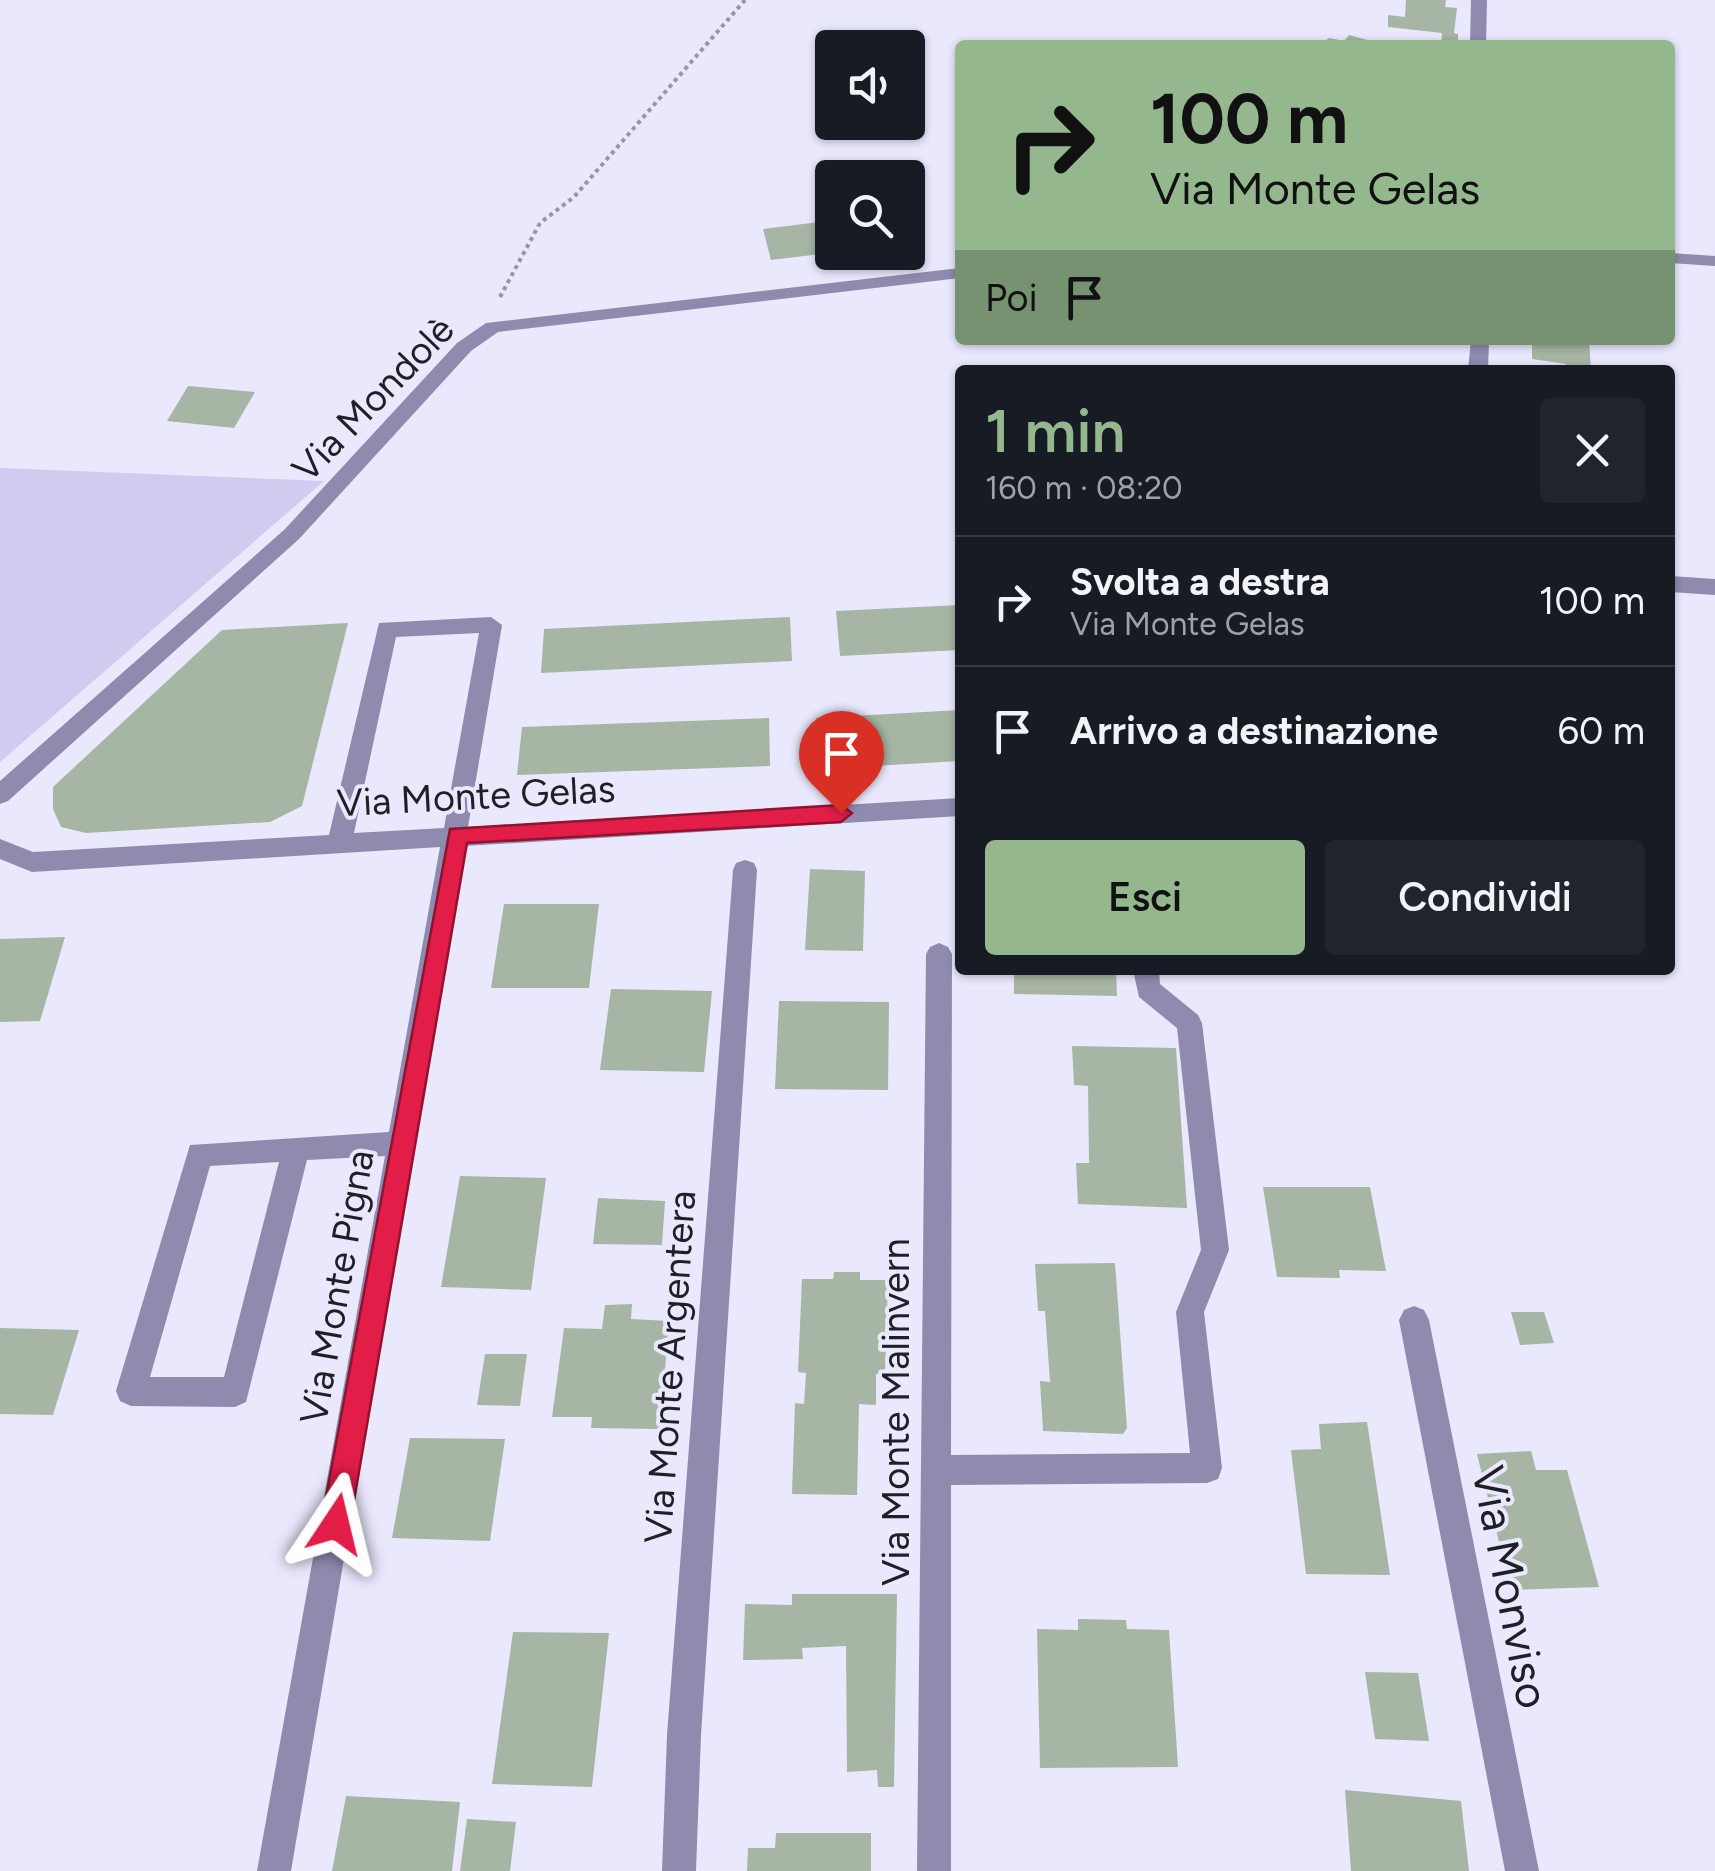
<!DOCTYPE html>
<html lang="it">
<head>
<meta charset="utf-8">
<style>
	body { margin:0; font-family:Figtree,sans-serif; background:#20242c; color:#f1f3f6; height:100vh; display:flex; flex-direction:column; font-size:38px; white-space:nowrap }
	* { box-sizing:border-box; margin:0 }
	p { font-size:32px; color:#9ea1a6 }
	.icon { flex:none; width:55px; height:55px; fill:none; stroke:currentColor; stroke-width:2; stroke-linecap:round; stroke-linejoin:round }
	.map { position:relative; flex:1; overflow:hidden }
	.side { position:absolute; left:955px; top:365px; width:720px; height:610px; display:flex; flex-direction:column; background:#171b24; border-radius:10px; box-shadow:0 2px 8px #0004 }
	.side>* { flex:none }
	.top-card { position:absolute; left:955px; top:40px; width:720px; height:305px; border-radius:10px; box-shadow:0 2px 8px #0004; background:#94b78e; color:#111; overflow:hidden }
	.controls { position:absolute; left:815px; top:30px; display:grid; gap:20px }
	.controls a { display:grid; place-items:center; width:110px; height:110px; border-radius:10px; background:#171b24; box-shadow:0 2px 8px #0004; font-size:50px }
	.pin { position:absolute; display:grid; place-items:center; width:85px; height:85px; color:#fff; margin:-102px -42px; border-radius:50% 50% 50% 0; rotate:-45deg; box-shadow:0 0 10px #0007 }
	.pin .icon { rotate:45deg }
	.me { position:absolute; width:110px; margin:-55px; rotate:10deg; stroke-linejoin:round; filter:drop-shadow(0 0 8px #0008) }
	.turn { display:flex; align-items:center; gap:35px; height:210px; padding:0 30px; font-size:45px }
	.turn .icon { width:130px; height:130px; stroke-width:2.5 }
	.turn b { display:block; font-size:70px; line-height:85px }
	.then { display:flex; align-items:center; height:95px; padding:0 30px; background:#0003; gap:20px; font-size:38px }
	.round { display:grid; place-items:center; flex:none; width:105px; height:105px; border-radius:10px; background:#20242c }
	.summary { display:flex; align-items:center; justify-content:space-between; height:170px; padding:0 30px }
	h1 { font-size:60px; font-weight:600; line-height:75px; color:#94b78e }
	.primary-button { display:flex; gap:20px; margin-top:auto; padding:20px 30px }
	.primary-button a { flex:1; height:115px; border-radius:10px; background:#94b78e; color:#111; font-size:40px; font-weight:600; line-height:115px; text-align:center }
	.primary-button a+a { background:#20242c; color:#f1f3f6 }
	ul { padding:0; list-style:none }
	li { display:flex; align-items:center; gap:30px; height:130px; padding:0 30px; border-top:2px solid #363941 }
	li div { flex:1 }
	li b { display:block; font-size:38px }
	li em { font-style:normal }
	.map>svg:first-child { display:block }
</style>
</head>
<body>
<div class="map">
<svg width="1715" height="1871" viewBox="0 0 1715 1871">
	<rect width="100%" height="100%" fill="#e9e8fd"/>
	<path fill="#cfccf0" d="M 0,468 L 324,481 L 0,762 Z"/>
	<path fill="#a7b5a4" d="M 1406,0 L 1446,0 L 1445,7 L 1457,8 L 1454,33 L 1458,34 L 1458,45 L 1441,45 L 1442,33 L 1388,27 L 1388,15 L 1405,17 Z
		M 1349,35 L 1382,44 L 1382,45 L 1324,42 L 1329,38 L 1344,41 Z
		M 819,222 L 829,253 L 771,260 L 763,229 Z
		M 1532,340 L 1589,340 L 1591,370 L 1566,370 L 1566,364 L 1532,359 Z
		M 188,386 L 255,392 L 234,428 L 167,421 Z
		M 960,605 L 960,650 L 840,656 L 836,611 Z
		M 790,617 L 792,661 L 541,673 L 544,629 Z
		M 348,623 L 302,806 L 270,822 L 86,833 L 61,827 L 53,809 L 53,787 L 222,630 Z
		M 960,710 L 960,761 L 821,769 L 816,718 Z
		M 769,718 L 770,766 L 517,775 L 522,727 Z
		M 810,869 L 865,871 L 863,951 L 805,950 Z
		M 504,904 L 599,904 L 589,988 L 491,988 Z
		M 65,937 L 40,1021 L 0,1022 L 0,939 Z
		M 1014,970 L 1116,970 L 1117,996 L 1014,994 Z
		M 611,989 L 712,991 L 704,1072 L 600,1070 Z
		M 779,1001 L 889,1002 L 888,1090 L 775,1089 Z
		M 1072,1046 L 1176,1048 L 1187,1208 L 1078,1204 L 1076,1163 L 1089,1163 L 1088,1086 L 1074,1085 Z
		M 460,1176 L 546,1178 L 531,1290 L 441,1287 Z
		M 1263,1187 L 1370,1187 L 1386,1271 L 1339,1270 L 1340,1278 L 1277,1277 Z
		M 598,1198 L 665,1201 L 662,1245 L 593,1244 Z
		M 1115,1263 L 1127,1428 L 1123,1434 L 1043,1431 L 1040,1381 L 1050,1382 L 1045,1311 L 1038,1311 L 1035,1264 Z
		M 834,1272 L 860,1272 L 860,1280 L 888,1280 L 885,1375 L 876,1374 L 876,1405 L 859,1404 L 857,1495 L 792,1494 L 795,1403 L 804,1404 L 806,1373 L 798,1372 L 802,1279 L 833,1279 Z
		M 632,1304 L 631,1319 L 669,1321 L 660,1429 L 591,1428 L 592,1417 L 552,1417 L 564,1328 L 602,1329 L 605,1305 Z
		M 1511,1312 L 1544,1312 L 1554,1343 L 1520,1345 Z
		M 0,1328 L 79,1330 L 53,1415 L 0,1414 Z
		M 485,1354 L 527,1354 L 520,1406 L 477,1405 Z
		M 1367,1422 L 1390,1575 L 1306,1574 L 1291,1450 L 1321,1449 L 1319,1424 Z
		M 410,1438 L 505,1439 L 490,1541 L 392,1538 Z
		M 1531,1451 L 1536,1470 L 1567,1470 L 1599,1587 L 1511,1590 L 1477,1454 Z
		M 792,1594 L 897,1594 L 894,1787 L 878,1787 L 877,1770 L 847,1772 L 846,1646 L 802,1648 L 803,1659 L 743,1660 L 745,1604 L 792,1605 Z
		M 1078,1619 L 1126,1620 L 1127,1629 L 1169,1630 L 1178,1767 L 1040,1768 L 1037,1629 L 1078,1630 Z
		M 513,1632 L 609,1633 L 592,1787 L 492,1784 Z
		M 1365,1672 L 1418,1673 L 1429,1741 L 1375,1739 Z
		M 1345,1790 L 1461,1801 L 1469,1871 L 1351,1871 Z
		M 346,1796 L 460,1802 L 452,1871 L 332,1871 Z
		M 467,1819 L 516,1822 L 510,1871 L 460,1871 Z
		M 776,1833 L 871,1833 L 871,1871 L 747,1871 L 748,1848 L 775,1848 Z"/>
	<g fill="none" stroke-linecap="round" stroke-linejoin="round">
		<path stroke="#9796a6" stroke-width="4" stroke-dasharray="4 4" stroke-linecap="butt" d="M 500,297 L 540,223 L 574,197 L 745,0"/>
		<path fill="#8e8baf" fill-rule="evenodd" d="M 1471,0 L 1487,0 L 1486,45 L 1470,45 Z
			M 1670,253 L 1715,256 L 1715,266 L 1670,263 Z
			M 960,268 L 960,278 L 498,332 L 471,351 L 299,539 L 8,801 L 0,804 L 0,781 L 285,529 L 457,343 L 486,323 Z
			M 1471,340 L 1489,340 L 1488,370 L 1468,370 Z
			M 1670,576 L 1715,579 L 1715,595 L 1670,592 Z
			M 491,617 L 502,625 L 468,827 L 960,798 L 960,816 L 465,846 L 291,1871 L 257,1871 L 385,1156 L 307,1160 L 246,1402 L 235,1407 L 131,1406 L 120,1401 L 116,1391 L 190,1145 L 389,1132 L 440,847 L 32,872 L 0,859 L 0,839 L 33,852 L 329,835 L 379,623 ZM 479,633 L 444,828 L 354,833 L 396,637 ZM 279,1162 L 224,1377 L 150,1377 L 210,1166 Z
			M 745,860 L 754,863 L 757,870 L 701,1735 L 696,1871 L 662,1871 L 667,1735 L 733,870 L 736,863 Z
			M 939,943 L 948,947 L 952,954 L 951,1455 L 1190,1453 L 1176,1312 L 1201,1250 L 1177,1028 L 1139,997 L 1133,970 L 1159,970 L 1160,984 L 1198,1015 L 1202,1023 L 1229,1250 L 1204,1312 L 1222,1468 L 1218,1479 L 1207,1483 L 951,1485 L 951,1871 L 917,1871 L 926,954 L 930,947 Z
			M 1414,1306 L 1424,1310 L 1429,1320 L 1539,1871 L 1505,1871 L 1399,1320 L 1404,1310 Z"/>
	</g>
	<path fill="#e11d48" stroke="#92132f" stroke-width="2.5" d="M 841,805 L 852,813 L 841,822 L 467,843 L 350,1524 L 346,1534 L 336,1538 L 325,1534 L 321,1524 L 450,829 Z"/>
	<g text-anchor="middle" stroke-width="8" stroke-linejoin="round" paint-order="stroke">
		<g font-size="38" fill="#201f27" stroke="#e9e8fd">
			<text transform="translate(373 399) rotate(-46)" y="13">Via Mondolè</text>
			<text transform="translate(476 796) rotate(-3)" y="13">Via Monte Gelas</text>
			<text transform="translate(337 1287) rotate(-80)" y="13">Via Monte Pigna</text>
			<text transform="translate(670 1367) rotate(-86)" y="13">Via Monte Argentera</text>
			<text transform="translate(896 1412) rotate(-90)" y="13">Via Monte Malinvern</text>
		</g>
		<g font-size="45" fill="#201f27" stroke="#e9e8fd">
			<text transform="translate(1511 1587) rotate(79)" y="16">Via Monviso</text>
		</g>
	</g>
</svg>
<div class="controls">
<a><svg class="icon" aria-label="sound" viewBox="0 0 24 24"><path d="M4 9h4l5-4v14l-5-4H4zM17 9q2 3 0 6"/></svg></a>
<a><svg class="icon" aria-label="search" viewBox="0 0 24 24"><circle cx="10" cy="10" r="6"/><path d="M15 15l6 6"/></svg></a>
</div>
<div class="pin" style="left:841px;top:813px;background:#d93025"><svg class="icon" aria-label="arrive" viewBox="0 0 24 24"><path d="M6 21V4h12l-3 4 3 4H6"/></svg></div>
<svg class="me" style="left:336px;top:1524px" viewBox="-20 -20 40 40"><path d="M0-17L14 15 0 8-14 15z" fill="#e11d48" stroke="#fff" stroke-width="4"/></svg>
<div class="top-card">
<div class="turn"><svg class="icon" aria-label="right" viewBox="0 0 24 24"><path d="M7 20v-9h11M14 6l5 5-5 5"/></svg><div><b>100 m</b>Via Monte Gelas</div></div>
<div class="then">Poi<svg class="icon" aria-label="arrive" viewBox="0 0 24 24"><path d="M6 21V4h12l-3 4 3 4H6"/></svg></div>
</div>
<section class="side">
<div class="summary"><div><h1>1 min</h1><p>160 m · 08:20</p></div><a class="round"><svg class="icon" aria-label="close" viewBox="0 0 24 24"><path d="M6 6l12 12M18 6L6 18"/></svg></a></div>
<ul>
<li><svg class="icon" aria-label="right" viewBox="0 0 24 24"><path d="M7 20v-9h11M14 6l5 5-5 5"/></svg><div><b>Svolta a destra</b><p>Via Monte Gelas</p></div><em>100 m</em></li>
<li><svg class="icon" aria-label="arrive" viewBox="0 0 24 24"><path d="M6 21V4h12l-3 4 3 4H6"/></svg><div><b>Arrivo a destinazione</b></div><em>60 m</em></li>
</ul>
<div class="primary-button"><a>Esci</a><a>Condividi</a></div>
</section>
</div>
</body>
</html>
